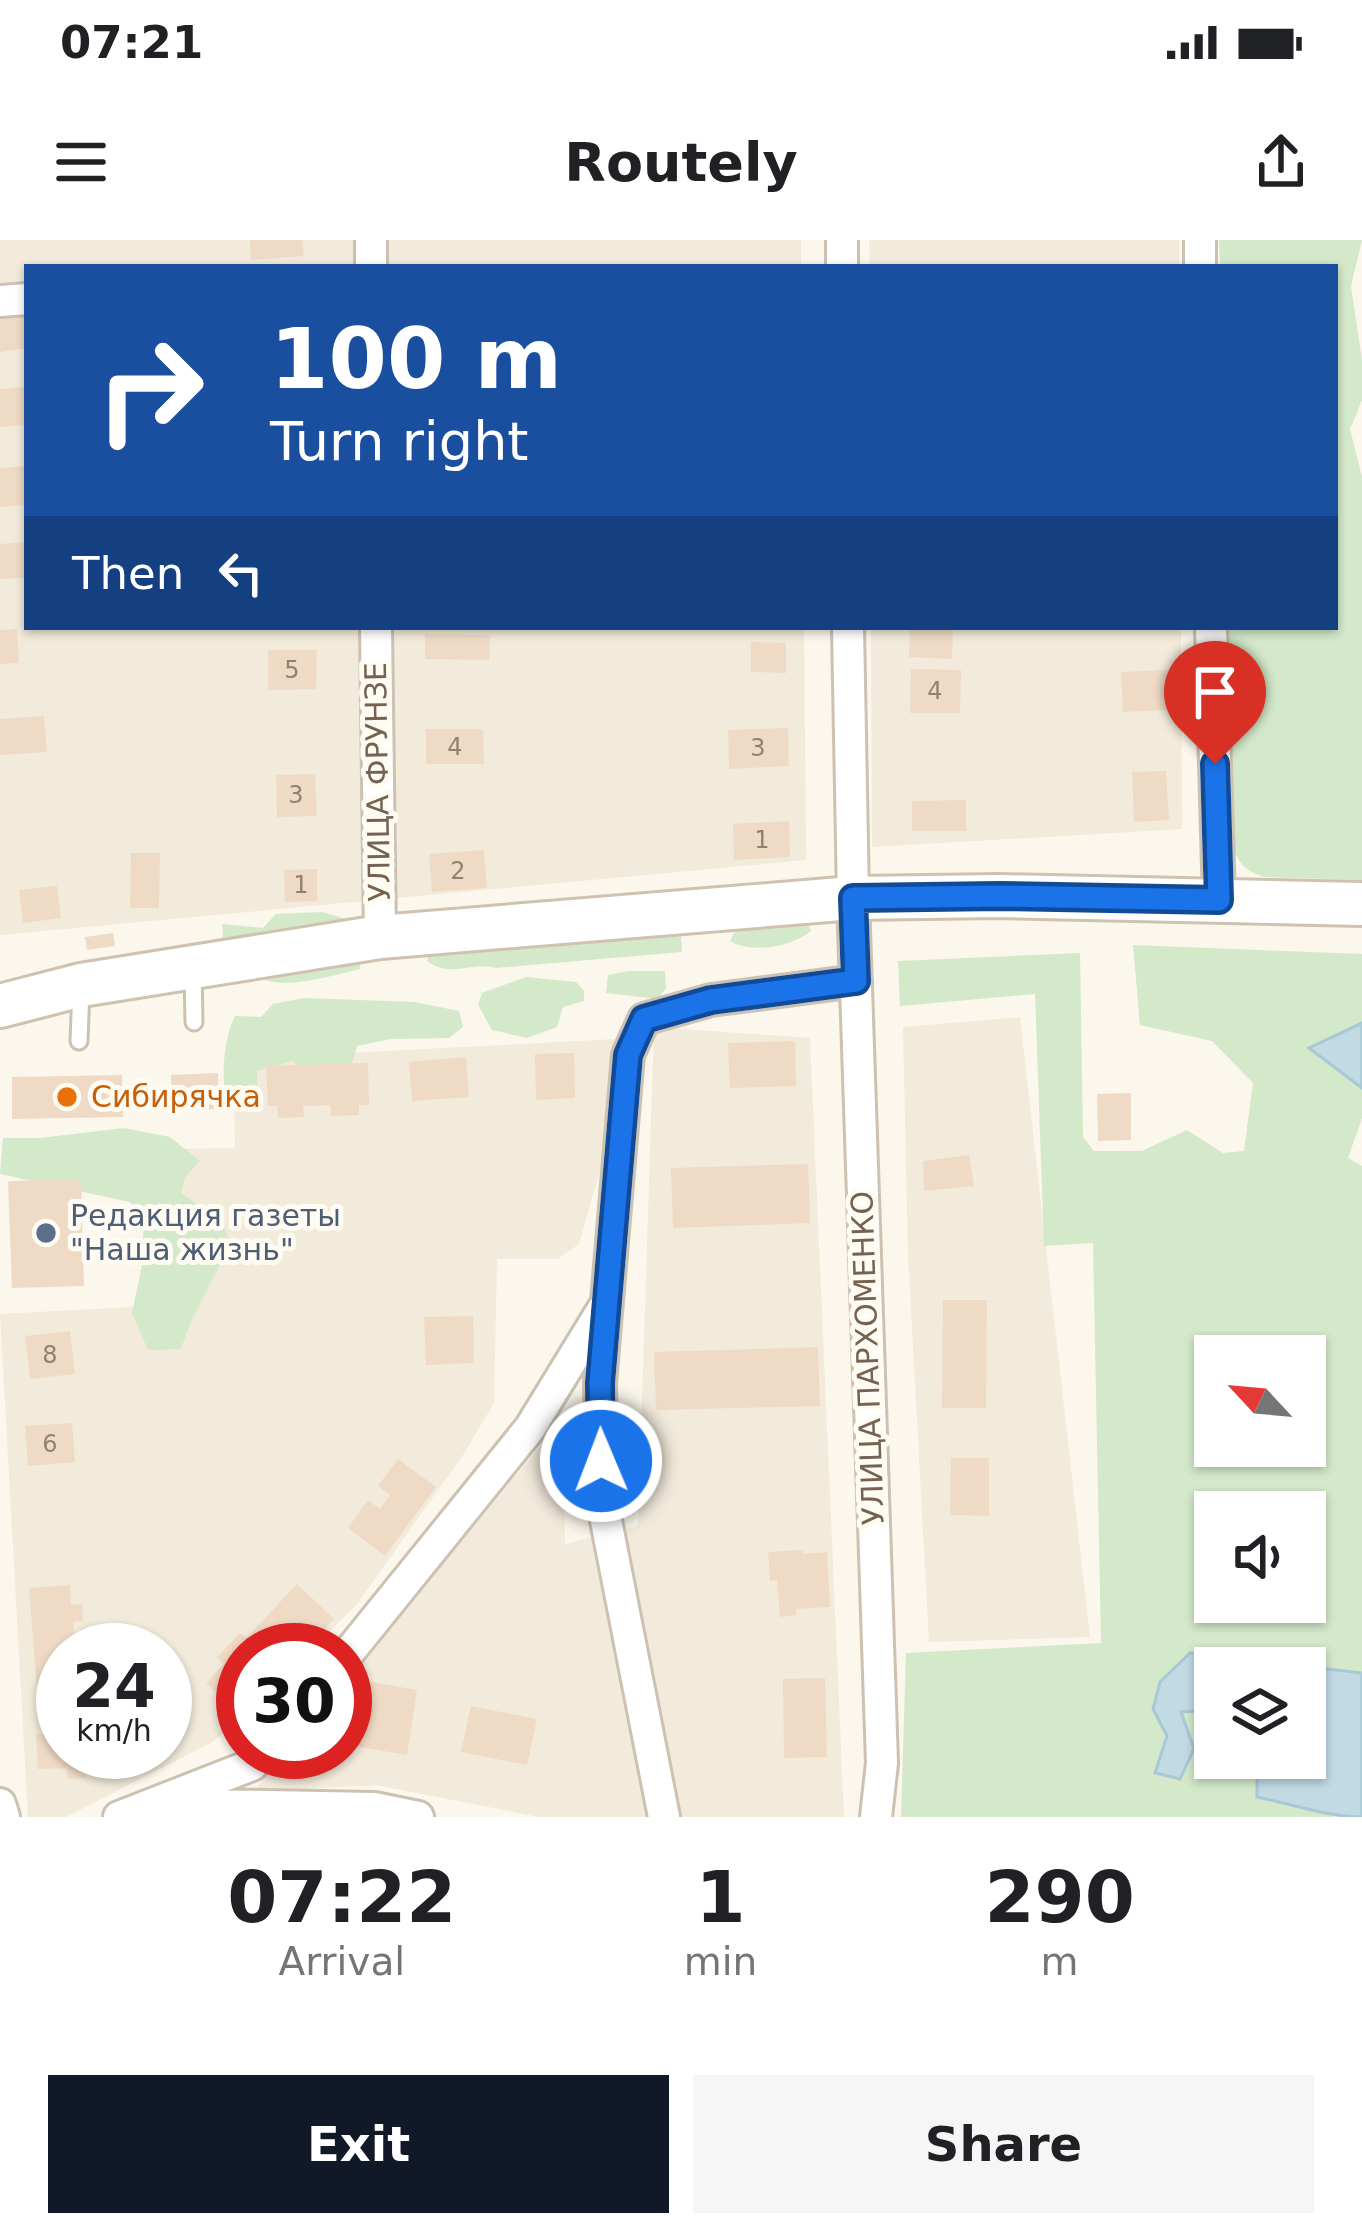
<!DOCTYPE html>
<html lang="en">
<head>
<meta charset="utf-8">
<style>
	body { margin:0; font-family:"DejaVu Sans",sans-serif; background:#f6f6f6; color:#202124; height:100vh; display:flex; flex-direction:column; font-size:45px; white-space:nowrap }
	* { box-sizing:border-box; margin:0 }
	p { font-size:39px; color:#757577 }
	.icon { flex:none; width:66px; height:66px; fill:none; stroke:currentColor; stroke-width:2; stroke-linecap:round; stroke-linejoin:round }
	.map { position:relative; height:1577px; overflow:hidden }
	.details { display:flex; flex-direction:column; background:#fff; flex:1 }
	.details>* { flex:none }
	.guide { position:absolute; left:24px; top:24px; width:1314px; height:366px; border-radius:0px; box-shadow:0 3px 9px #0004; background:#1a4fa0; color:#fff; overflow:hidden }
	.needle { width:78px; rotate:296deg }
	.buttons { position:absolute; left:1194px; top:1095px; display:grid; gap:24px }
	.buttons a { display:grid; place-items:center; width:132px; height:132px; border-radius:0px; background:#fff; box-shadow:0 3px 9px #0004; font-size:60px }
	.speed { position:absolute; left:36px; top:1383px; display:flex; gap:24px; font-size:60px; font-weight:700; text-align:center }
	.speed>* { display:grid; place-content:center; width:156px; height:156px; border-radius:50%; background:#fff; box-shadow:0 3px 9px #0004; line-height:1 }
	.speed small { font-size:30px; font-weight:400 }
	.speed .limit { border:18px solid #d22; background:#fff; color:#111 }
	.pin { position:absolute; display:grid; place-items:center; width:102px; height:102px; color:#fff; margin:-123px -51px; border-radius:50% 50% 50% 0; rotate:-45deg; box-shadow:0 0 12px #0007 }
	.pin .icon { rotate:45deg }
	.me { position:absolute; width:132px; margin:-66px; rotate:359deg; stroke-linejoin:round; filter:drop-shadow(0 0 9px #0008) }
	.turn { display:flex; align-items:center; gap:42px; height:252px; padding:0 48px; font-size:54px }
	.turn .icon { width:156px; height:156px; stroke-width:2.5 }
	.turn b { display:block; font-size:84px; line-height:102px }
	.then { display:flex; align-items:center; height:114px; padding:0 48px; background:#0003; gap:24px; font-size:45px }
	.eta { display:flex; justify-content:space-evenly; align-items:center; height:204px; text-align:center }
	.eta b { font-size:72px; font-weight:600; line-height:84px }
	.button { display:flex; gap:24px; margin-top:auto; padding:24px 48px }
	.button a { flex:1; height:138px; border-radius:0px; background:#111827; color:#fff; font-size:48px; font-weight:600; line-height:138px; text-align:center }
	.button a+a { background:#f6f6f6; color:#202124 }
	.status { display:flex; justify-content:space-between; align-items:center; height:84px; padding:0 60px; background:#fff; direction:ltr }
	.status svg { height:33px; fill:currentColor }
	header { display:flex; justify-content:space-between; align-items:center; height:156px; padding:0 48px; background:#fff; font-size:54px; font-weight:600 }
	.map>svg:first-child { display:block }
</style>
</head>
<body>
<div class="status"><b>07:21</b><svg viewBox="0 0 49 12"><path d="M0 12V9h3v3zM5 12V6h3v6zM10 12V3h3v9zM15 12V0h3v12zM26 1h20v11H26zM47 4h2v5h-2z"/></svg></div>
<header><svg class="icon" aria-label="menu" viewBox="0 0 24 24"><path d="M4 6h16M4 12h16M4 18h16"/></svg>Routely<svg class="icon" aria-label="share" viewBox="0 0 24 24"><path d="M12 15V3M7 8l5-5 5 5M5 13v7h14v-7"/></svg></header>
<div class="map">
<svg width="1362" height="1577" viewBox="0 0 1362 1577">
	<rect width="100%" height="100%" fill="#fbf7ec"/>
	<path fill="#f2eadb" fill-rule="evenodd" d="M 0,0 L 801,0 L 801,27 L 27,27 L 27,387 L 804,387 L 806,620 L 0,695 Z
		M 869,0 L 1179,0 L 1179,27 L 870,27 Z
		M 871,387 L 1181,387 L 1182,589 L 872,607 Z
		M 1020,777 L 1090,1397 L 929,1402 L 908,1015 L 903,787 Z
		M 654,787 L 810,798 L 844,1577 L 539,1577 L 376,1545 L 253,1552 L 286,1512 L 345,1512 L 345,1441 L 563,1179 L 565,1304 L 638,1286 Z
		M 617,799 L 608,903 L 579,1004 L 558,1019 L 497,1019 L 494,1163 L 463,1215 L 357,1364 L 311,1410 L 243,1410 L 243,1478 L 212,1502 L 66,1577 L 28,1577 L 0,1074 L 170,1065 L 171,909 L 235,908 L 234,819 ZM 63,1410 L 165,1410 L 165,1512 L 63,1512 Z"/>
	<path fill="#d3e9ca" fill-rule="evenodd" d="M 1219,0 L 1362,0 L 1351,46 L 1362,120 L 1362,160 L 1350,189 L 1362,237 L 1362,640 L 1265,637 C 1248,632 1239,625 1233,607 L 1228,387 L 1335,387 L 1335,27 L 1220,27 Z
		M 322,672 L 350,680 L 360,688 L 360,729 C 337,734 272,755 256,733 C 251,726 248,714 245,706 L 223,699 L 222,684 L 263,688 L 276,674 Z
		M 806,677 L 811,691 C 791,707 752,714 730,701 C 742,672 779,677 806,677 Z
		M 681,693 L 682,712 L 496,728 C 472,721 451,739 427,721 L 430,707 Z
		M 1133,705 L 1362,714 L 1362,783 L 1310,808 L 1362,848 L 1362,878 L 1348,918 L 1362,926 L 1362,1433 L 1190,1413 L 1155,1532 L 1180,1472 L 1215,1470 L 1215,1518 L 1266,1518 L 1257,1525 L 1258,1557 L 1322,1569 L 1334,1577 L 901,1577 L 906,1413 L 1101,1403 L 1093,1003 L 1044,1006 L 1035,754 L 900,766 L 898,721 L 1080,713 L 1083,897 L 1094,911 L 1142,911 L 1187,890 L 1223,913 L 1244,911 L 1253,843 L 1212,801 L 1140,785 ZM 1215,1116 L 1305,1116 L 1305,1206 L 1215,1206 ZM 1215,1272 L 1305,1272 L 1305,1362 L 1215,1362 Z
		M 628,731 L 665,731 L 666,748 L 658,759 L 606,753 L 608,735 Z
		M 526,737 L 576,742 L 584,751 L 584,761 L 563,767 L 557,787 L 527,798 L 492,790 L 478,765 L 482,753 Z
		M 303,758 L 415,762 L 459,771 L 463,787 L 449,798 L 390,799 L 357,806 L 348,837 L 308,837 L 293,821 L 257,831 L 257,853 L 246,865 L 226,859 C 221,835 224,798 235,776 L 261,777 L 273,764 Z
		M 124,888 L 170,897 L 200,921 L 185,937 L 181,953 L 222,981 L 230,1004 L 189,1086 L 181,1109 L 148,1110 L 132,1073 L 143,1020 L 143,979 L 130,962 L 0,934 L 3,898 L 40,898 Z"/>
	<path fill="#c1dae4" stroke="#a8c8d5" stroke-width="3" d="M 1362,783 L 1362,848 L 1309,808 Z
		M 1190,1413 L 1362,1433 L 1362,1577 C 1327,1577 1293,1564 1257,1557 L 1257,1525 L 1266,1518 L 1305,1518 L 1305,1428 L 1215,1428 L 1215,1470 L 1181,1472 L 1194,1509 L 1180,1539 L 1155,1533 L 1167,1496 L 1153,1469 L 1160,1442 Z"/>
	<path fill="#efdbc5" d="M 250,0 L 302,0 L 304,16 L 251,20 Z
		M 27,74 L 27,108 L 0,112 L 0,77 Z
		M 27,147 L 27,185 L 0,187 L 0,149 Z
		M 27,226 L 27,265 L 0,267 L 0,228 Z
		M 27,302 L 27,338 L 0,339 L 0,304 Z
		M 910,387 L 953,387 L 952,419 L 909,417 Z
		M 17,389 L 19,423 L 0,424 L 0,390 Z
		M 425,394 L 490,395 L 489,420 L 425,419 Z
		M 751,402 L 786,403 L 786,433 L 751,432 Z
		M 268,410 L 317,410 L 316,449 L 268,450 Z
		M 911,429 L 961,430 L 960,473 L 910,473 Z
		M 1167,430 L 1168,470 L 1123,472 L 1121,432 Z
		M 44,476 L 47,512 L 0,515 L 0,479 Z
		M 788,488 L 789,526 L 729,529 L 728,490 Z
		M 426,489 L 483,489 L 484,524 L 426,524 Z
		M 1166,531 L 1169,580 L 1134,582 L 1132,532 Z
		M 315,534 L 317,576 L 277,577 L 276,535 Z
		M 966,560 L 966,591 L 912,591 L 912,561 Z
		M 789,581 L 790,617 L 734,620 L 733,584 Z
		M 484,610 L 487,648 L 432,652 L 429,614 Z
		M 131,613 L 160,613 L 159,668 L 130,668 Z
		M 317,629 L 317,661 L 285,662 L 284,630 Z
		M 57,646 L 61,678 L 23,683 L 19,650 Z
		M 113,693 L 115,706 L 87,710 L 85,697 Z
		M 795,801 L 796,846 L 730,848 L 728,803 Z
		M 574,813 L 575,858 L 536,860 L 535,814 Z
		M 466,817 L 469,857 L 412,861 L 409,822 Z
		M 368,823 L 369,865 L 359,865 L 359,875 L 331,876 L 330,865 L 303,866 L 304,877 L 278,878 L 277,866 L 268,866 L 266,826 Z
		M 218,833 L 219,869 L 172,871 L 171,835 Z
		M 122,835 L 123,877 L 12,879 L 12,837 Z
		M 1131,853 L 1131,900 L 1098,901 L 1097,854 Z
		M 969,915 L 974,946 L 924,951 L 923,921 Z
		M 808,924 L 810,983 L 673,988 L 671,928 Z
		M 81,939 L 84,1046 L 12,1048 L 8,941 Z
		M 943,1060 L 987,1060 L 986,1168 L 942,1168 Z
		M 473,1076 L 474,1123 L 426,1125 L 424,1077 Z
		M 70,1091 L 75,1134 L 30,1139 L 25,1096 Z
		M 818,1107 L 820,1166 L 656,1170 L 654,1112 Z
		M 72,1183 L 75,1222 L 28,1226 L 25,1186 Z
		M 951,1218 L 989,1218 L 989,1276 L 950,1275 Z
		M 398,1219 L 436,1247 L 385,1316 L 348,1288 L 368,1260 L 380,1269 L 390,1255 L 378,1246 Z
		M 803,1310 L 803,1314 L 827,1312 L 830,1367 L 796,1369 L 796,1375 L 780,1377 L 777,1340 L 770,1341 L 768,1312 Z
		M 297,1344 L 334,1379 L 303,1410 L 243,1410 L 240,1476 L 206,1443 L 224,1424 L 217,1417 L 240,1393 L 246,1398 Z
		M 70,1345 L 71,1365 L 82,1364 L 83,1381 L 73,1382 L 75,1410 L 63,1410 L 63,1447 L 37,1449 L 29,1348 Z
		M 825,1438 L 827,1517 L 784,1518 L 783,1439 Z
		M 366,1441 L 417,1450 L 407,1515 L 355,1506 Z
		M 471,1466 L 537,1479 L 527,1525 L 461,1512 Z
		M 63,1493 L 63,1512 L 84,1512 L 86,1538 L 68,1539 L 67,1528 L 38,1529 L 36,1494 Z"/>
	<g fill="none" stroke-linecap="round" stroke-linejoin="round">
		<g stroke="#cdc1b2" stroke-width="21">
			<path id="lane" d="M 193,730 L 194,782
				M 79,801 L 81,748"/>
		</g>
		<g stroke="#cdc1b2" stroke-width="36">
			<path id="street" d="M 371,0 L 371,27
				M 842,0 L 842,27
				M 1200,0 L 1200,27
				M 0,61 L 27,59
				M 376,387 L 380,697
				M 848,387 L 853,658 L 882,1523 L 876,1577
				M 1211,387 L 1219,660
				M 345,1417 L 530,1188 L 603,1069
				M 0,1564 L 4,1577
				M 152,1564 L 374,1568 L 418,1577
				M 119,1577 L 252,1525 L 263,1512
				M 664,1577 L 602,1260 L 600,1143 L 628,815 L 644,779 L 711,760 L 856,741"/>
		</g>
		<g stroke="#cfc2b0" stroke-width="48">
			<path id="secondary" d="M 0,766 L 81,745 L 380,697 L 853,658 L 999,656 L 1362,664"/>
		</g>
		<use href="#lane" stroke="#fff" stroke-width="15"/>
		<use href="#street" stroke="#fff" stroke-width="30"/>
		<use href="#secondary" stroke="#fff" stroke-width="42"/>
	</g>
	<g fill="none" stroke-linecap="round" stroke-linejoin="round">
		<g stroke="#114b97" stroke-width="30">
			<path id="route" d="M 601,1221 L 600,1143 L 628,815 L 644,779 L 711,760 L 856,741 L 853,658 L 1000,656 L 1219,660 L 1215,524"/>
		</g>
		<use href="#route" stroke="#1a73e8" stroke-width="21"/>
	</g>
	<circle fill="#e8710a" stroke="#fefbf2" stroke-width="4.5" cx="67" cy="857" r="12"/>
	<circle fill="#5c6f8a" stroke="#fefbf2" stroke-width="4.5" cx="46" cy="993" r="12"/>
	<g text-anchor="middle" stroke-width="10" stroke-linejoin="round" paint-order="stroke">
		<g font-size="24" fill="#94806d">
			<text x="292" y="438">5</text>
			<text x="935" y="459">4</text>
			<text x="455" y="515">4</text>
			<text x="758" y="516">3</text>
			<text x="296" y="563">3</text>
			<text x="762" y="608">1</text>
			<text x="458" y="639">2</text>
			<text x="301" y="653">1</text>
			<text x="50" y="1123">8</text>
			<text x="50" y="1212">6</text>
		</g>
		<g font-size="30" fill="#756250" stroke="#fefbf2">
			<text transform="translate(378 542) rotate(-91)" y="10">УЛИЦА ФРУНЗЕ</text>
			<text transform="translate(868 1118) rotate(-92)" y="10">УЛИЦА ПАРХОМЕНКО</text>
		</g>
		<g font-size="30" fill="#c56008" stroke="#fefbf2" text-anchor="start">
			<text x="91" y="867">Сибирячка</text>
		</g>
		<g font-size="30" fill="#4e5e75" stroke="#fefbf2" text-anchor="start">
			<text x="70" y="986">Редакция газеты<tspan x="70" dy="34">"Наша жизнь"</tspan></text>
		</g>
	</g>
</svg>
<div class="buttons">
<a><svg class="needle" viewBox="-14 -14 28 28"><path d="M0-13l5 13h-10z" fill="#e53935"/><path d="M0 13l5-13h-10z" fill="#757577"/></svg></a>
<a><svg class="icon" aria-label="sound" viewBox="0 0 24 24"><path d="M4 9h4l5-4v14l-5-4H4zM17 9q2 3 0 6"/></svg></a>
<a><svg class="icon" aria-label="layers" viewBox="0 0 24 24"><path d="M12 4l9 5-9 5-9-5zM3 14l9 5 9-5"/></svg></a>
</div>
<div class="speed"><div>24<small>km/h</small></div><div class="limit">30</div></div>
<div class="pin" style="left:1215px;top:524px;background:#d93025"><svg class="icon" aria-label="arrive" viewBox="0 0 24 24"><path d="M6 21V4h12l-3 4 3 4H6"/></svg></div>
<svg class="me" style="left:601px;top:1221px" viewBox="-20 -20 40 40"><circle r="17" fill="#1a73e8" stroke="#fff" stroke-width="3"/><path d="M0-11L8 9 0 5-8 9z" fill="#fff"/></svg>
<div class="guide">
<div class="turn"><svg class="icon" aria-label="right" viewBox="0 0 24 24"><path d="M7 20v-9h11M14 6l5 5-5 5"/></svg><div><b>100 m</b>Turn right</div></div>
<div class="then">Then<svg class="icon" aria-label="left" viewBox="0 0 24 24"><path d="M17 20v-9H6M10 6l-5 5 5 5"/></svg></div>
</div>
</div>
<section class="details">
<div class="eta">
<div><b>07:22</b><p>Arrival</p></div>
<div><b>1</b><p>min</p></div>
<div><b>290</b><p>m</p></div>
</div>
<div class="button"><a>Exit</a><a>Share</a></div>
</section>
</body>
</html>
